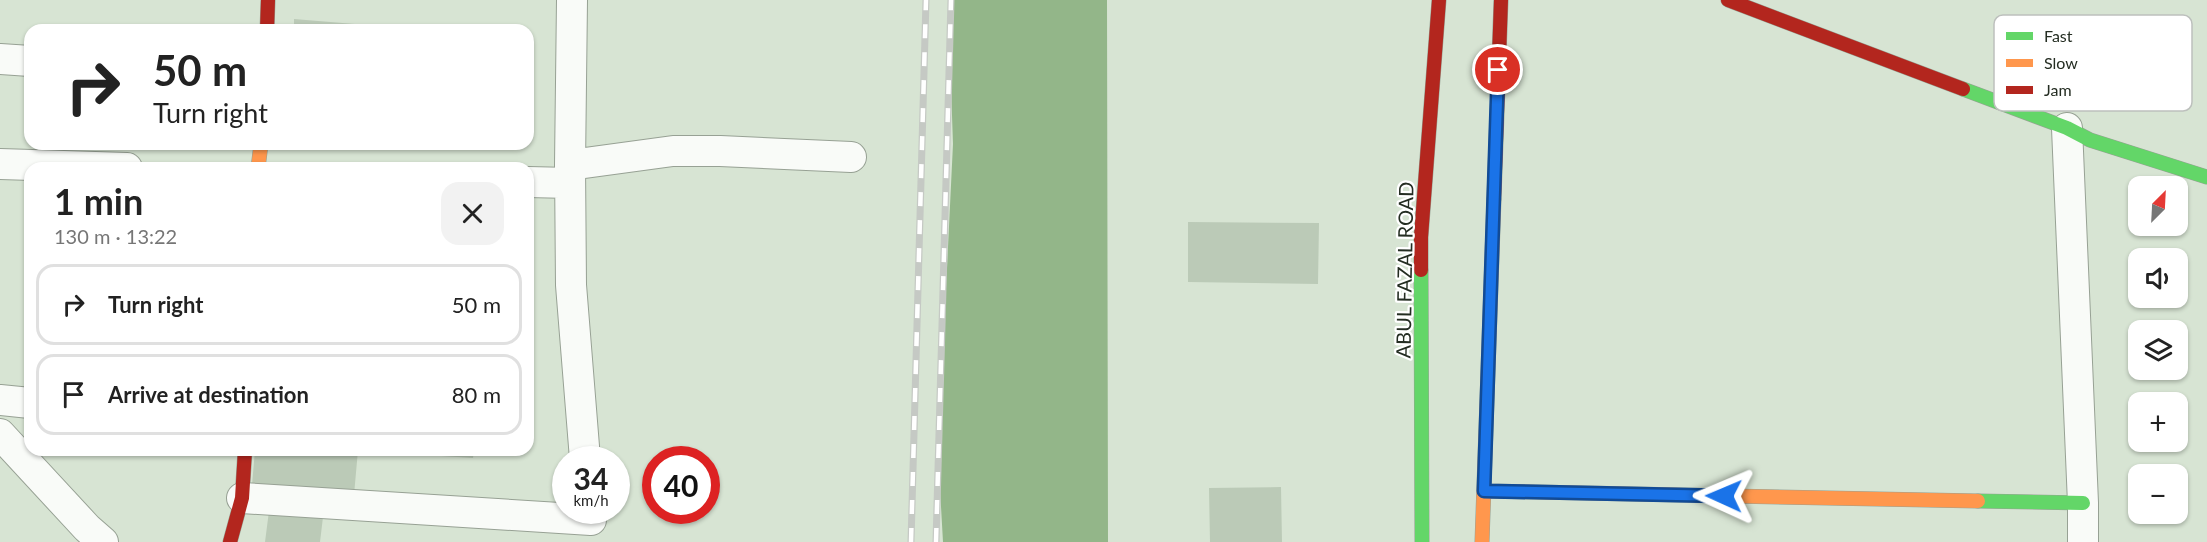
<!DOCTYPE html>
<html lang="en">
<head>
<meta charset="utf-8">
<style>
	body { margin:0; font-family:Lato,sans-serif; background:#f2f2f2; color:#222; height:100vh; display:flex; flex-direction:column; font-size:22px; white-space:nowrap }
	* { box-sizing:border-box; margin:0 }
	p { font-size:20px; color:#767676 }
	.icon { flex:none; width:33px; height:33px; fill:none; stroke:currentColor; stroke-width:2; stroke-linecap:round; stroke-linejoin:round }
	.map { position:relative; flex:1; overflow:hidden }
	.side { position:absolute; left:24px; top:162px; width:510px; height:294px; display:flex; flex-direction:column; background:#fff; border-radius:18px; box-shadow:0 2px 4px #0004 }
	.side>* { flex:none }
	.guide { position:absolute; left:24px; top:24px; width:510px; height:126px; border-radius:18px; box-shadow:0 2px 4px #0004; background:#fff; color:#222; overflow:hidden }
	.needle { width:39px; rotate:24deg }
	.tools { position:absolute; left:2128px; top:176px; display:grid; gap:12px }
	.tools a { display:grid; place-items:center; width:60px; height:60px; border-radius:12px; background:#fff; box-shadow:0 2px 4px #0004; font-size:30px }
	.speed { position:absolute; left:552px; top:446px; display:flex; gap:12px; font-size:30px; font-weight:700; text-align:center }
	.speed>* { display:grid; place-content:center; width:78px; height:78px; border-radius:50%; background:#fff; box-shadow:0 2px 4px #0004; line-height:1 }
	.speed small { font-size:15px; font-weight:400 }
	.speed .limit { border:9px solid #d22; background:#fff; color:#111 }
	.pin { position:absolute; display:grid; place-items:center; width:51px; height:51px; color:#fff; margin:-26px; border:3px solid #fff; border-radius:50%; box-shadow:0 2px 6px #0007 }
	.me { position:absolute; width:66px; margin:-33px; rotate:271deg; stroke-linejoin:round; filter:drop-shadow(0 0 4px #0008) }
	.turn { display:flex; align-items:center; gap:21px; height:126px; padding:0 30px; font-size:27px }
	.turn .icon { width:78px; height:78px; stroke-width:2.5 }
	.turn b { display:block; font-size:42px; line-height:51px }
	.round { display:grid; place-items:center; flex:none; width:63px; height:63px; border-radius:18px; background:#f2f2f2 }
	.headline { display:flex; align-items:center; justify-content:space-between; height:102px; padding:0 30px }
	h1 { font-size:36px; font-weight:700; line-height:45px }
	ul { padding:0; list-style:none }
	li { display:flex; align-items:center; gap:18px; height:81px; margin:0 12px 9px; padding:0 18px; border:3px solid #e0e0e0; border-radius:18px }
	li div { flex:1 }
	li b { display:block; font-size:22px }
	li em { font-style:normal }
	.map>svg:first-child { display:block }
</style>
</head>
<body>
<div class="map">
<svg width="2207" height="542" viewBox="0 0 2207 542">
	<rect width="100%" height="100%" fill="#d7e4d3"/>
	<path fill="#93b689" d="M 948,0 L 1107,0 L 1108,542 L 943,542 L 938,453 L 953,144 Z"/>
	<path fill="#bbcab7" d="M 294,19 L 391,27 L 391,30 L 294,30 Z
		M 1188,222 L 1319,223 L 1318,284 L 1188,282 Z
		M 255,450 L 358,450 L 354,495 L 252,485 Z
		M 410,450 L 474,450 L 473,458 L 410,454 Z
		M 1281,487 L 1282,542 L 1210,542 L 1209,488 Z
		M 269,511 L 323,517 L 320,542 L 265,542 Z"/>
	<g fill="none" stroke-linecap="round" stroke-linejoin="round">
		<g stroke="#97a194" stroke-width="32">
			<path id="street" d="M 572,0 L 570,165 L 571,285 L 585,459
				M 0,59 L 30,61
				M 2067,128 L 2083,503 L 2083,542
				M 0,164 L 127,168
				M 570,165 L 673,151 L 720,151 L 851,157
				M 528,182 L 570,183
				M 0,400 L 30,403
				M 0,434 L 87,528 L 103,542
				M 242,498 L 591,520"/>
		</g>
		<g stroke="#97a194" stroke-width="15">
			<path id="fast" d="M 1963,89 L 2067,128 L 2090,140 L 2207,177
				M 1421,270 L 1422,542
				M 1978,501 L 2083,503"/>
		</g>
		<g stroke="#97a194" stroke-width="15">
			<path id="slow" d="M 258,168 L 261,144
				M 1484,491 L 1978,501
				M 1482,542 L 1494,199"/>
		</g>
		<g stroke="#97a194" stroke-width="15">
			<path id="jam" d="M 1728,0 L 1963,89
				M 267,30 L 268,0
				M 1494,199 L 1501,0
				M 1421,270 L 1421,237 L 1439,0
				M 230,542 L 242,498 L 245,450"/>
		</g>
		<use href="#street" stroke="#f9fbf8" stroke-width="30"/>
		<use href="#fast" stroke="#63d668" stroke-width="14"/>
		<use href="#slow" stroke="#ff974d" stroke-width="14"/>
		<use href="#jam" stroke="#b3261e" stroke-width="14"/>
		<g stroke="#c5c9c4" stroke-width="7">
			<path id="rail" d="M 911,542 L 926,0
				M 936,542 L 951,0"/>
		</g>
		<use href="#rail" stroke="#fff" stroke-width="4.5" stroke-dasharray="14" stroke-linecap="butt"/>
	</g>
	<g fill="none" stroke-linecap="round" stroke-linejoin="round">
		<g stroke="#114b97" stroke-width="15">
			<path id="route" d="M 1498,70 L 1484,491 L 1724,496"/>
		</g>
		<use href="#route" stroke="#1a73e8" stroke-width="10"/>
	</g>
	<g text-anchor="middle" stroke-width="4.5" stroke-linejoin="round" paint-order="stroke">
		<g font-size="20" fill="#242d22" stroke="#fff">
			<text transform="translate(1405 270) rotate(-89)" y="7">ABUL FAZAL ROAD</text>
		</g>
	</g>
	<rect x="1994" y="15" width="198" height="96" rx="9" fill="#fff" stroke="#bdc0bd" stroke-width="1.5"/>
	<rect x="2006" y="32" width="27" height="8" fill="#63d668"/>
	<rect x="2006" y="59" width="27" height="8" fill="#ff974d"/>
	<rect x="2006" y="86" width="27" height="8" fill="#b3261e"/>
	<g font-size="16" fill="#242d22">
		<text x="2044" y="42">Fast</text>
		<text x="2044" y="69">Slow</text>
		<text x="2044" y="96">Jam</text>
	</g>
</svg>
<div class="tools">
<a><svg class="needle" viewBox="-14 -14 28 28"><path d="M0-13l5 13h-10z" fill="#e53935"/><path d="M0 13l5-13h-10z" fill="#767676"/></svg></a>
<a><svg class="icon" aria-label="sound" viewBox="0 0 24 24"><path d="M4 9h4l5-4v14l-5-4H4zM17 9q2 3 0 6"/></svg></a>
<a><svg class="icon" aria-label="layers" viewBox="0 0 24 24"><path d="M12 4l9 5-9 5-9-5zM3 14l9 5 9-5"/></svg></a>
<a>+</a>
<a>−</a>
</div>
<div class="speed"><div>34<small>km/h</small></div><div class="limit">40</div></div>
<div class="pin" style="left:1498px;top:70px;background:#d93025"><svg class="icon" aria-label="arrive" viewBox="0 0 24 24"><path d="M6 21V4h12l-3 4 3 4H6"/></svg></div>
<svg class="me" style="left:1724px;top:496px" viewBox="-20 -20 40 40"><path d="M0-17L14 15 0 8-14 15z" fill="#1a73e8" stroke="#fff" stroke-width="4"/></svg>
<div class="guide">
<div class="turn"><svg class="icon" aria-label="right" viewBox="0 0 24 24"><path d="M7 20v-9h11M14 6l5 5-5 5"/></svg><div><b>50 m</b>Turn right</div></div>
</div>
<section class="side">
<div class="headline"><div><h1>1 min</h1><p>130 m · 13:22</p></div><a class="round"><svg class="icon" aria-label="close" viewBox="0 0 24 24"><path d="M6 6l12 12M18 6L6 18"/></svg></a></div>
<ul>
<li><svg class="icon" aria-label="right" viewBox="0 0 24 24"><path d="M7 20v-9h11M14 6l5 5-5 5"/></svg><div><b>Turn right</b></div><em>50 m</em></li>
<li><svg class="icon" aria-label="arrive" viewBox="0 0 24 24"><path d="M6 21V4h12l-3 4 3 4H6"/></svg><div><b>Arrive at destination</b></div><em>80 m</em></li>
</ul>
</section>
</div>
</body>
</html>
